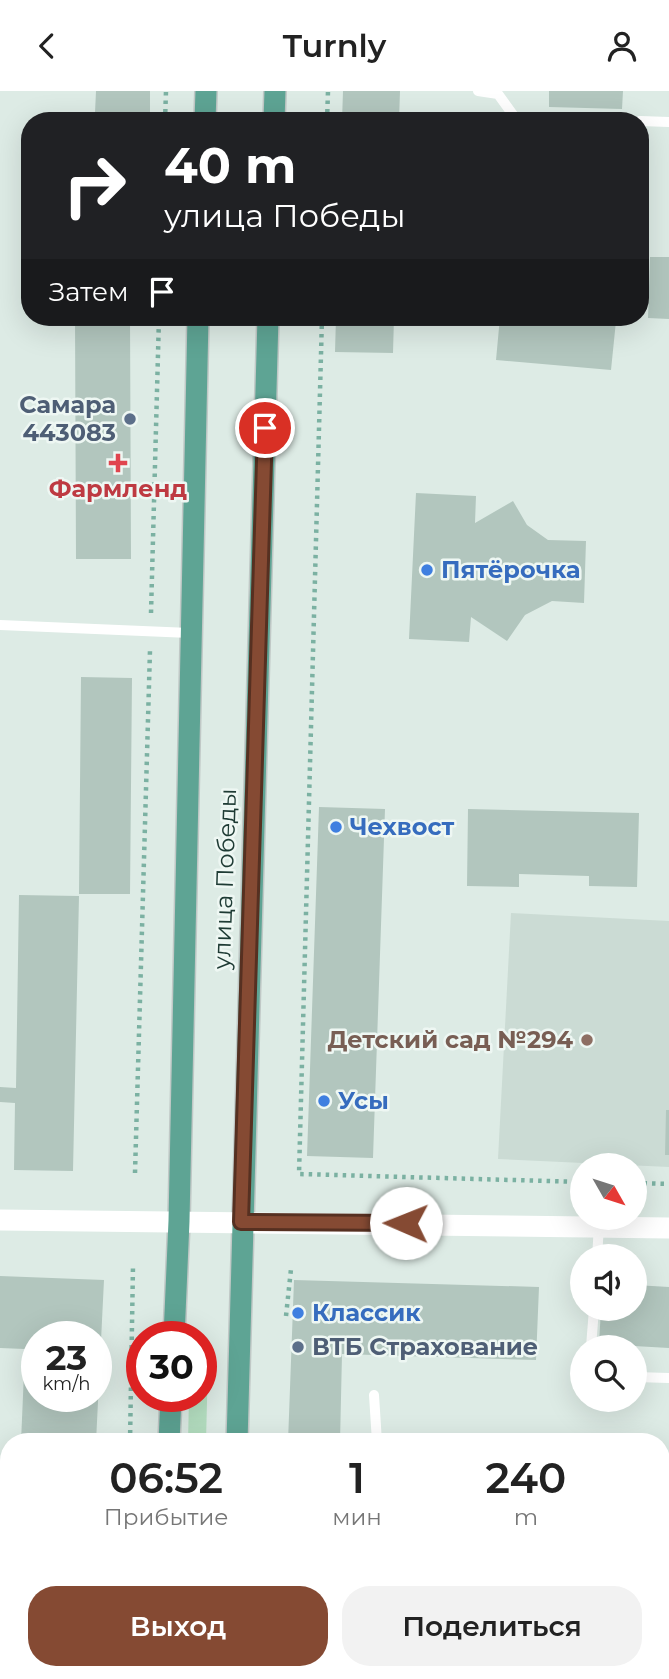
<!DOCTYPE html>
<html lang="ru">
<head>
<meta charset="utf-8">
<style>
	body { margin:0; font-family:Montserrat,sans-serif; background:#f2f2f2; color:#222; height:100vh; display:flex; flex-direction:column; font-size:26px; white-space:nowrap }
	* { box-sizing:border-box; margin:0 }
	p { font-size:23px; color:#767676 }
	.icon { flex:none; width:38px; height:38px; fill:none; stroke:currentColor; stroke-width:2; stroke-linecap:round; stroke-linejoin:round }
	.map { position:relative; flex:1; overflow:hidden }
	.details { position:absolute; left:0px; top:1342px; width:670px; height:247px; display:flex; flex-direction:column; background:#fff; border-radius:28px 28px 0 0; box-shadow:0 7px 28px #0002 }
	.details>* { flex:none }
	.hud { position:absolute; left:21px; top:21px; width:628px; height:214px; border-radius:28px; box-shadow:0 7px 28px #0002; background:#202124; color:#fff; overflow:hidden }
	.needle { width:46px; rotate:129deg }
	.controls { position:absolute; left:570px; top:1062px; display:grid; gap:14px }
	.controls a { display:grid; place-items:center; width:77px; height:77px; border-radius:50%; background:#fff; box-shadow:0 7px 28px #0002; font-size:35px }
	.speed { position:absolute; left:21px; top:1230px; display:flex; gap:14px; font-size:35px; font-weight:700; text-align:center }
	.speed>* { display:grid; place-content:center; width:91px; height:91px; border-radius:50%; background:#fff; box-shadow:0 7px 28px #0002; line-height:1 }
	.speed small { font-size:18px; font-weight:400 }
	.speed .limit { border:10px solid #d22; background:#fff; color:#111 }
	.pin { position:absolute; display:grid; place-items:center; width:60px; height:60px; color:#fff; margin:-30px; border:4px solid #fff; border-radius:50%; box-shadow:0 2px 7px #0007 }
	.me { position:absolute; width:77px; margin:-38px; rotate:271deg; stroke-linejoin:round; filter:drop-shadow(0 0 5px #0008) }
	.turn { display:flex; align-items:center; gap:24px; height:147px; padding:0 28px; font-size:32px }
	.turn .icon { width:91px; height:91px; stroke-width:2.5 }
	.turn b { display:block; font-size:49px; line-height:60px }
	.then { display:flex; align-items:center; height:66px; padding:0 28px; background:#0003; gap:14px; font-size:26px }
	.eta { display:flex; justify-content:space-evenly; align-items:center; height:119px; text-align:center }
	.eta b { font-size:42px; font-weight:600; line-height:49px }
	.primary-button { display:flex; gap:14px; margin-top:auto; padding:14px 28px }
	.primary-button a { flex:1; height:80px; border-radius:28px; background:#854a33; color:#fff; font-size:28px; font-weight:600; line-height:80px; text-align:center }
	.primary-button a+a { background:#f2f2f2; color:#222 }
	header { display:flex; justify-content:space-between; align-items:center; height:91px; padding:0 28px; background:#fff; font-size:32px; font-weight:600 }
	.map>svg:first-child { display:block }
</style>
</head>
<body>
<header><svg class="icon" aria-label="back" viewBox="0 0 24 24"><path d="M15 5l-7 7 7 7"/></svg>Turnly<svg class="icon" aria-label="person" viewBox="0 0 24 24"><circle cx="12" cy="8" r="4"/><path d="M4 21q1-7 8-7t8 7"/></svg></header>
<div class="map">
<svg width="669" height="1588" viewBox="0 0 669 1588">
	<rect width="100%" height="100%" fill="#ddebe5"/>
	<path fill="#cbdbd4" d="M 511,822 L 669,830 L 669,1076 L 498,1068 Z"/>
	<path fill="#b4dec0" d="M 201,1269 L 208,1270 L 206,1351 L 188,1351 L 189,1306 L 201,1306 Z"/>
	<path fill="#b2c6be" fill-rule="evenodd" d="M 96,0 L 150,0 L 150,30 L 89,30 L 90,22 L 95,22 Z
		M 343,0 L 400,0 L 399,30 L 342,30 Z
		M 549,0 L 623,0 L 622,18 L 549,16 Z
		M 650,166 L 669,166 L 669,228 L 648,227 Z
		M 75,226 L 130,226 L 131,468 L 76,468 Z
		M 336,226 L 394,226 L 393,262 L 335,261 Z
		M 500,226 L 616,230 L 611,279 L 496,269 Z
		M 416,402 L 476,405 L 475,432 L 513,410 L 527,434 L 548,449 L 586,450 L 584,512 L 552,510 L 525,524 L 507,550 L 471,526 L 469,551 L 409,548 Z
		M 81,586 L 132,587 L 130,803 L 79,803 Z
		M 319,716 L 385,718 L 373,1067 L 307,1065 Z
		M 468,718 L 639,722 L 637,796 L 589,795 L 589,785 L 519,783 L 519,796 L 467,795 Z
		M 19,804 L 79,805 L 73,1080 L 14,1079 L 15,1012 L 0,1011 L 0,996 L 16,997 Z
		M 666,1019 L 669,1019 L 669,1064 L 665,1064 Z
		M 0,1185 L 104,1189 L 96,1351 L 21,1351 L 25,1258 L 0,1257 ZM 37,1246 L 96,1246 L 96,1306 L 37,1306 Z
		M 294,1189 L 539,1196 L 536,1269 L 342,1263 L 340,1351 L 288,1351 Z
		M 635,1194 L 669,1196 L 669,1257 L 599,1253 L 601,1218 L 635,1218 Z
		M 0,1409 L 9,1410 L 9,1464 L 0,1464 Z
		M 662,1490 L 669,1490 L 669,1557 L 662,1557 Z
		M 16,1580 L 74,1580 L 74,1588 L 15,1588 Z"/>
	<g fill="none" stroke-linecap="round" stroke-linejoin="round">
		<g stroke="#c0c8c6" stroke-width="24">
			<path id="primary" d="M 205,30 L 206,0
				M 274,30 L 275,0
				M 174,1246 L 179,1130 L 198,226
				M 169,1351 L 171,1306
				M 237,1351 L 268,226
				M 159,1588 L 160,1580
				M 228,1588 L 229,1580"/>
		</g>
		<path stroke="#7bb1a2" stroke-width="4.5" stroke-dasharray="3.5 5" stroke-linecap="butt" d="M 165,30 L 166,0
			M 327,30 L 328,0
			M 322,226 L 299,1083 L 583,1091
			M 151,522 L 159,226
			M 135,1082 L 150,559
			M 635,1092 L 669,1093
			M 286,1225 L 291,1178
			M 130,1351 L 133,1175
			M 124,1588 L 124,1580"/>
		<path stroke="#fff" stroke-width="10" d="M 478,0 L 498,3 L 516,28 L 599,30
			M 640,30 L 669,31
			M 0,534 L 190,542
			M 597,1166 L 599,1135
			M 591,1256 L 594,1218
			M 635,1286 L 669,1287
			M 374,1304 L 377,1351
			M 0,1490 L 9,1489
			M 662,1575 L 669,1575
			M 228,1583 L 317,1580
			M 394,1588 L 395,1580"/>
		<path stroke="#fff" stroke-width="21" d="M 0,1129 L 669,1137"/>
		<use href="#primary" stroke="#5ea494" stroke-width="21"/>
	</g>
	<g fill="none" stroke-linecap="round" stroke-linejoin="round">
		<g stroke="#563021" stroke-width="18">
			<path id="route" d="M 265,337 L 241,1131 L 406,1132"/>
		</g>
		<use href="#route" stroke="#854a33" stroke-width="12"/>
	</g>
	<g fill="#5c6f8a" stroke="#eef7f3" stroke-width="2.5">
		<circle cx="130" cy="328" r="7"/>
		<circle cx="298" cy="1256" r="7"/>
	</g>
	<path fill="#e0444e" stroke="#eef7f3" stroke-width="2.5" d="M114.5 361.5h7v7h7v7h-7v7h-7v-7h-7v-7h7z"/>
	<g fill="#3f7fe0" stroke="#eef7f3" stroke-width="2.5">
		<circle cx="427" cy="479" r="7"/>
		<circle cx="336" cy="736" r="7"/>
		<circle cx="324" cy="1010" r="7"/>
		<circle cx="298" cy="1222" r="7"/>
	</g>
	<circle fill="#8d6e63" stroke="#eef7f3" stroke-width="2.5" cx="587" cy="949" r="7"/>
	<g text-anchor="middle" stroke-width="5" stroke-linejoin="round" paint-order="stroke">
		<g font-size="24" font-weight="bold" fill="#4e5e75" stroke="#eef7f3" text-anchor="end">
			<text x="116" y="322">Самара<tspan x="116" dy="28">443083</tspan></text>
			<text x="312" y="1264" text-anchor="start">ВТБ Страхование</text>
		</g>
		<g font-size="24" font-weight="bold" fill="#be3a42" stroke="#eef7f3">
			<text x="118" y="406">Фармленд</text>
		</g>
		<g font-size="24" font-weight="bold" fill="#366cbe" stroke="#eef7f3" text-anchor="start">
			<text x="441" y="487">Пятёрочка</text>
			<text x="350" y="744">Чехвост</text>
			<text x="338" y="1018">Усы</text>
			<text x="312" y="1230">Классик</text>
		</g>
		<g font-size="24" fill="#1e3b34" stroke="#eef7f3">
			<text transform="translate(225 788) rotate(-88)" y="8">улица Победы</text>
		</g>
		<g font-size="24" font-weight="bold" fill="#785e54" stroke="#eef7f3" text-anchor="end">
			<text x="573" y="957">Детский сад №294</text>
		</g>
	</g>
</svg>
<div class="controls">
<a><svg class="needle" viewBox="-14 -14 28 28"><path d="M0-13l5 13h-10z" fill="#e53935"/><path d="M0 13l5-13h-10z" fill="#767676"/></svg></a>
<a><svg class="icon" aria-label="sound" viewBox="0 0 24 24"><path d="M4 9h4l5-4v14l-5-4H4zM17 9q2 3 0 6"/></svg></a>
<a><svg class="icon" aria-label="search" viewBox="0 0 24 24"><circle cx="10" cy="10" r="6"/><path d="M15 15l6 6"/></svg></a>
</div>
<div class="speed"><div>23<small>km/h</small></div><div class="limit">30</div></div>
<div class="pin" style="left:265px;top:337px;background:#d93025"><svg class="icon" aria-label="arrive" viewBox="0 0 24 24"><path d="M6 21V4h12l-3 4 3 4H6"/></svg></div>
<svg class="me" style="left:406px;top:1132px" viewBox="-20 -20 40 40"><circle r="19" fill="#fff"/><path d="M0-13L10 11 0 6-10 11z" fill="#854a33"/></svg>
<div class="hud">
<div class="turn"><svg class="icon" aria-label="right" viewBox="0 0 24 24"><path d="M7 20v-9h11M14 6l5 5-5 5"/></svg><div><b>40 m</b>улица Победы</div></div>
<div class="then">Затем<svg class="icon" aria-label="arrive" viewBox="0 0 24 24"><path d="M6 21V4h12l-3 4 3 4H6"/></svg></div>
</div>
<section class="details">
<div class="eta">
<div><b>06:52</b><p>Прибытие</p></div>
<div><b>1</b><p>мин</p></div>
<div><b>240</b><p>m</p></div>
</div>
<div class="primary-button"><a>Выход</a><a>Поделиться</a></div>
</section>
</div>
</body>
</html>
